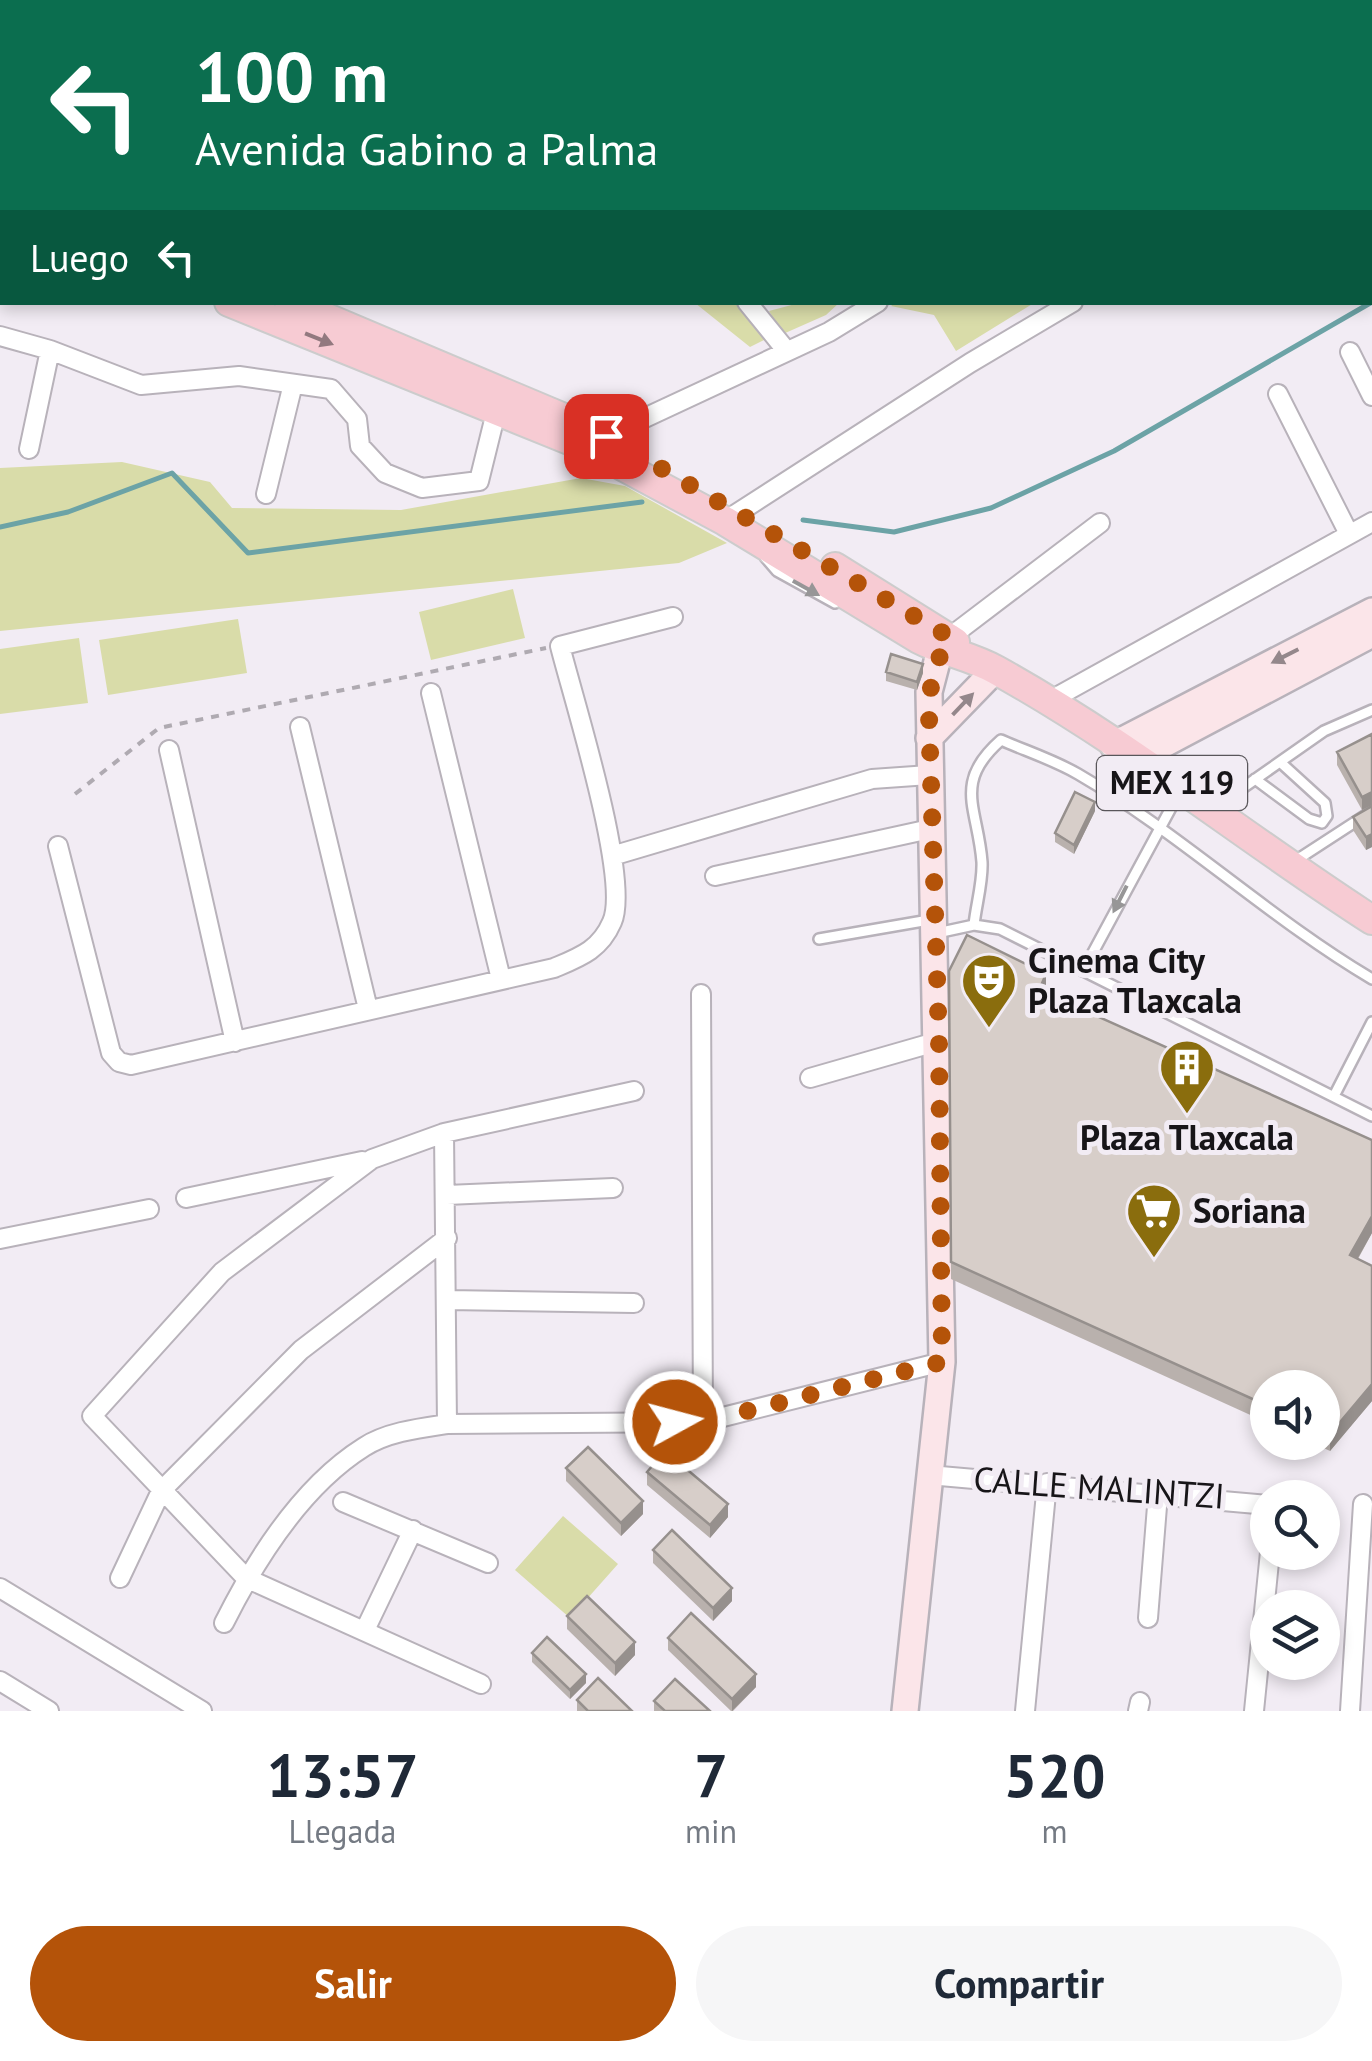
<!DOCTYPE html>
<html lang="es">
<head>
<meta charset="utf-8">
<style>
	body { margin:0; font-family:"PT Sans",sans-serif; background:#f6f6f7; color:#1f2937; height:100vh; display:flex; flex-direction:column; font-size:38px; white-space:nowrap }
	* { box-sizing:border-box; margin:0 }
	p { font-size:32px; color:#747a83 }
	.icon { flex:none; width:55px; height:55px; fill:none; stroke:currentColor; stroke-width:2; stroke-linecap:round; stroke-linejoin:round }
	.map { position:relative; height:1711px; overflow:hidden }
	.sheet { display:flex; flex-direction:column; background:#fff; flex:1 }
	.sheet>* { flex:none }
	.banner { position:absolute; left:0px; top:0px; width:1372px; height:305px; box-shadow:0 5px 15px #0003; background:#0b6e4f; color:#fff; overflow:hidden }
	.fabs { position:absolute; left:1250px; top:1370px; display:grid; gap:20px }
	.fabs a { display:grid; place-items:center; width:90px; height:90px; border-radius:50%; background:#fff; box-shadow:0 5px 15px #0003; font-size:50px }
	.pin { position:absolute; display:grid; place-items:center; width:85px; height:85px; color:#fff; margin:-42px; border-radius:20px; box-shadow:0 5px 15px #0006 }
	.me { position:absolute; width:110px; margin:-55px; rotate:83deg; stroke-linejoin:round; filter:drop-shadow(0 0 8px #0008) }
	.turn { display:flex; align-items:center; gap:35px; height:210px; padding:0 30px; font-size:45px }
	.turn .icon { width:130px; height:130px; stroke-width:2.5 }
	.turn b { display:block; font-size:70px; line-height:85px }
	.then { display:flex; align-items:center; height:95px; padding:0 30px; background:#0003; gap:20px; font-size:38px }
	.eta { display:flex; justify-content:space-evenly; align-items:center; height:170px; text-align:center }
	.eta b { font-size:60px; font-weight:600; line-height:70px }
	.button { display:flex; gap:20px; margin-top:auto; padding:20px 30px }
	.button a { flex:1; height:115px; border-radius:60px; background:#b45309; color:#fff; font-size:40px; font-weight:600; line-height:115px; text-align:center }
	.button a+a { background:#f6f6f7; color:#1f2937 }
	.map>svg:first-child { display:block }
</style>
</head>
<body>
<div class="map">
<svg width="1372" height="1711" viewBox="0 0 1372 1711">
	<rect width="100%" height="100%" fill="#f2ecf4"/>
	<path fill="#d9dca9" d="M 695,303 L 739,303 L 768,338 L 750,347 Z
		M 799,303 L 839,303 L 826,315 L 783,334 L 769,311 Z
		M 895,303 L 895,302 L 1034,303 L 956,351 L 934,315 L 891,306 Z
		M 122,462 L 210,482 L 232,508 L 401,510 L 581,478 L 625,486 L 727,543 L 679,563 L 0,631 L 0,468 Z
		M 513,589 L 525,638 L 431,660 L 419,612 Z
		M 238,619 L 247,673 L 108,695 L 99,640 Z
		M 79,638 L 88,703 L 0,714 L 0,649 Z
		M 563,1516 L 618,1564 L 570,1618 L 515,1570 Z"/>
	<g fill="none" stroke-linecap="round" stroke-linejoin="round">
		<path stroke="#6ca3a6" stroke-width="5" d="M 803,520 L 894,532 L 991,508 L 1114,451 L 1372,302
			M 0,527 L 68,512 L 172,473 L 248,553 L 642,502"/>
		<g stroke="#b8b2ba" stroke-width="14">
			<path id="lane" d="M 765,557 L 777,571 L 835,603
				M 1255,779 L 1309,819 L 1322,823 L 1327,816 L 1325,803 L 1280,762
				M 1217,806 L 1324,731 L 1372,710
				M 1292,863 L 1372,811
				M 974,925 C 976,905 983,882 982,862 C 978,808 952,783 1001,740 C 1026,751 1054,760 1078,774 C 1181,834 1269,918 1372,979
				M 937,933 L 974,925 L 1000,929 L 1372,1116
				M 819,939 L 929,920
				M 1083,971 L 1179,793
				M 1334,1096 L 1372,1022"/>
		</g>
		<g stroke="#b8b2ba" stroke-width="22">
			<path id="street" d="M 184,0 L 187,2
				M 350,0 L 353,2
				M 469,0 L 472,2
				M 46,2 L 48,0
				M 242,2 L 244,0
				M 890,2 L 895,0
				M 1203,2 L 1206,0
				M 1364,2 L 1368,0
				M 0,3 L 2,5
				M 0,60 L 2,57
				M 1370,102 L 1372,105
				M 1370,182 L 1372,185
				M 747,302 L 785,349
				M 0,336 L 50,350 L 29,449
				M 50,350 L 141,385 L 239,376 L 331,389 L 357,419 L 360,446 L 385,473 L 422,488 L 479,481 L 499,400
				M 1350,352 L 1372,396
				M 1278,394 L 1349,534
				M 589,448 L 606,436 L 829,332 L 878,302
				M 266,494 L 293,384
				M 725,521 L 970,363 L 1073,302
				M 950,637 L 1100,523
				M 431,693 L 501,979
				M 1049,701 L 1372,522
				M 300,727 L 368,1009
				M 169,750 L 235,1042
				M 58,846 L 111,1053 L 119,1062 L 131,1065 L 554,968 C 580,957 600,950 612,922 C 631,880 573,698 560,646 L 673,617
				M 612,856 L 872,779 L 929,775
				M 715,876 L 930,829
				M 701,994 L 703,1422
				M 810,1078 L 939,1041
				M 444,1133 L 447,1424
				M 447,1195 L 613,1188
				M 186,1198 L 362,1161
				M 0,1239 L 149,1209
				M 448,1300 L 634,1303
				M 929,1475 L 1268,1505
				M 343,1502 L 488,1563
				M 120,1578 L 161,1491 L 301,1350 L 447,1238
				M 0,1588 L 202,1711
				M 1148,1618 L 1158,1494
				M 224,1623 C 256,1559 302,1486 364,1447 C 387,1432 420,1428 447,1424 L 703,1422 L 942,1362
				M 365,1630 L 413,1530
				M 0,1681 L 49,1711
				M 481,1684 L 246,1578 L 92,1416 L 222,1272 L 372,1159 L 444,1133 L 634,1091
				M 1025,1711 L 1047,1483
				M 1138,1711 L 1140,1702
				M 1254,1711 L 1270,1552
				M 1350,1711 L 1363,1504"/>
		</g>
		<g stroke="#b8b2ba" stroke-width="30">
			<path id="secondary" d="M 609,2 L 612,0
				M 929,738 L 995,670
				M 1113,745 L 1372,611
				M 1136,759 L 1372,634
				M 905,1711 L 942,1362 L 929,692 L 940,650 L 950,637"/>
		</g>
		<g stroke="#ccc" stroke-width="32">
			<path id="primary" d="M 0,188 L 2,189
				M 0,214 L 2,215
				M 229,302 L 589,448 L 725,521 L 919,639 C 944,652 971,656 996,670 C 1128,743 1246,839 1372,920
				M 289,302 L 566,419
				M 835,567 L 955,642"/>
		</g>
		<path stroke="#afaab1" stroke-width="4" stroke-dasharray="8 8" stroke-linecap="butt" d="M 983,2 L 987,0
			M 1096,2 L 1099,0
			M 75,794 L 159,728 L 546,648"/>
		<use href="#lane" stroke="#fff" stroke-width="9"/>
		<use href="#street" stroke="#fff" stroke-width="18"/>
		<use href="#secondary" stroke="#fbe5e9" stroke-width="25"/>
		<use href="#primary" stroke="#f7cbd3" stroke-width="28"/>
	</g>
	<path fill="#b9b1ad" d="M 886,672 L 923,673 L 917,690 L 886,681 Z
		M 1372,734 L 1372,805 L 1362,810 L 1337,765 L 1337,752 Z
		M 1372,806 L 1372,847 L 1366,850 L 1353,830 L 1353,817 Z
		M 1095,811 L 1074,854 L 1055,842 L 1055,833 Z
		M 949,971 L 1045,992 L 1372,1140 L 1372,1233 L 1358,1259 L 1372,1266 L 1372,1401 L 1330,1451 L 1311,1442 L 1322,1442 L 1322,1388 L 1268,1388 L 1268,1423 L 951,1279 Z
		M 566,1468 L 643,1514 L 621,1536 L 566,1481 Z
		M 647,1472 L 728,1517 L 710,1538 L 647,1485 Z
		M 653,1550 L 732,1601 L 713,1621 L 653,1563 Z
		M 567,1616 L 635,1655 L 615,1676 L 567,1629 Z
		M 668,1638 L 756,1687 L 733,1711 L 731,1711 L 668,1650 Z
		M 532,1653 L 586,1683 L 570,1699 L 532,1662 Z
		M 577,1700 L 632,1711 L 577,1711 Z
		M 654,1701 L 710,1711 L 654,1711 Z"/>
	<path fill="#96908d" d="M 923,664 L 923,673 L 917,690 L 917,682 Z
		M 1372,792 L 1372,805 L 1362,810 L 1362,797 Z
		M 1095,802 L 1095,811 L 1074,854 L 1074,845 Z
		M 1372,834 L 1372,847 L 1366,850 L 1366,837 Z
		M 1046,974 L 1046,992 L 1039,1007 L 1039,990 Z
		M 1372,1216 L 1372,1233 L 1350,1272 L 1350,1255 Z
		M 1372,1384 L 1372,1401 L 1330,1451 L 1330,1434 Z
		M 643,1501 L 643,1514 L 621,1536 L 621,1523 Z
		M 728,1504 L 728,1517 L 710,1538 L 710,1525 Z
		M 732,1588 L 732,1601 L 713,1621 L 713,1608 Z
		M 635,1642 L 635,1655 L 615,1676 L 615,1663 Z
		M 586,1674 L 586,1683 L 570,1699 L 570,1690 Z
		M 756,1674 L 756,1687 L 732,1711 L 732,1699 Z"/>
	<path fill="#d7cec9" stroke="#96908d" stroke-width="2.5" d="M 891,654 L 923,664 L 917,682 L 886,672 Z
		M 1372,734 L 1372,792 L 1362,797 L 1337,752 Z
		M 1075,792 L 1095,802 L 1074,845 L 1055,833 Z
		M 1372,806 L 1372,834 L 1366,837 L 1353,817 Z
		M 967,935 L 1046,974 L 1039,990 L 1372,1140 L 1372,1216 L 1350,1255 L 1372,1266 L 1372,1384 L 1330,1434 L 1322,1431 L 1322,1388 L 1268,1388 L 1268,1406 L 951,1262 L 949,971 Z
		M 588,1447 L 643,1501 L 621,1523 L 566,1468 Z
		M 665,1451 L 728,1504 L 710,1525 L 647,1472 Z
		M 672,1530 L 732,1588 L 713,1608 L 653,1550 Z
		M 587,1596 L 635,1642 L 615,1663 L 567,1616 Z
		M 691,1613 L 756,1674 L 732,1699 L 668,1638 Z
		M 547,1637 L 586,1674 L 570,1690 L 532,1653 Z
		M 598,1678 L 632,1711 L 588,1711 L 577,1700 Z
		M 675,1679 L 710,1711 L 665,1711 L 654,1701 Z"/>
	<defs><path id="oneway-solid" d="M-6-.8H1V-3.2L6.5 0L1 3.2V.8H-6Z" transform="scale(2.5)"/></defs>
	<use fill="#92797f" href="#oneway-solid" transform="translate(319 339) rotate(22)"/>
	<g fill="#979697">
		<use href="#oneway-solid" transform="translate(806 588) rotate(29)"/>
		<use href="#oneway-solid" transform="translate(1120 899) rotate(117)"/>
	</g>
	<g fill="#94878b">
		<use href="#oneway-solid" transform="translate(1285 656) rotate(153)"/>
		<use href="#oneway-solid" transform="translate(963 704) rotate(-46)"/>
	</g>
	<g fill="none" stroke-linecap="round" stroke-linejoin="round">
		<path stroke="#b45309" stroke-width="18" stroke-dasharray="0 32.4" d="M 606,436 L 950,637 L 932,672 L 929,715 L 939,1041 L 942,1362 L 703,1422 L 675,1422"/>
	</g>
	<defs>
		<g id="theatre-pin" transform="scale(2.875)"><path d="M0 17L-7.5 6A9.5 9.5 0 1 1 7.5 6Z" fill="#8a6d0d" stroke="#f2ecf4"/><path d="M-5-5.5Q0-4 5-5.5V0Q5 5 0 6Q-5 5-5 0ZM-3.3-2.5H-1v1.5H-3.3ZM1-2.5H3.3v1.5H1ZM-2.8 1Q0 5.5 2.8 1Z" fill="#fff"/></g>
		<g id="building-pin" transform="scale(2.875)"><path d="M0 17L-7.5 6A9.5 9.5 0 1 1 7.5 6Z" fill="#8a6d0d" stroke="#f2ecf4"/><path d="M-4-6H4V6H1V3H-1V6H-4ZM-2.5-4.3h1.7v1.8h-1.7ZM.8-4.3h1.7v1.8H.8ZM-2.5-1h1.7V.8h-1.7ZM.8-1h1.7V.8H.8Z" fill="#fff"/></g>
		<g id="supermarket-pin" transform="scale(2.875)"><path d="M0 17L-7.5 6A9.5 9.5 0 1 1 7.5 6Z" fill="#8a6d0d" stroke="#f2ecf4"/><path d="M-6-5.5h2.5l.6 2H6L4.5 2H-2.5L-4.4-4H-6ZM-1.5 3.2a1.3 1.3 0 1 0 .1 0ZM3 3.2a1.3 1.3 0 1 0 .1 0Z" fill="#fff"/></g>
	</defs>
	<g fill-rule="evenodd">
		<use href="#theatre-pin" x="989" y="981"/>
		<use href="#building-pin" x="1187" y="1067"/>
		<use href="#supermarket-pin" x="1154" y="1211"/>
	</g>
	<g text-anchor="middle" stroke-width="10" stroke-linejoin="round" paint-order="stroke">
		<rect fill="#f2ecf4" stroke="#59565a" stroke-width="2.5" x="1097" y="756" width="150" height="54" rx="8"/>
		<g font-size="32" font-weight="bold" fill="#171518">
			<text x="1172" y="794">MEX 119</text>
		</g>
		<g font-size="35" font-weight="bold" fill="#171518" stroke="#f2ecf4" text-anchor="start">
			<text x="1028" y="973">Cinema City<tspan x="1028" dy="40">Plaza Tlaxcala</tspan></text>
			<text x="1187" y="1150" text-anchor="middle">Plaza Tlaxcala</text>
			<text x="1193" y="1223">Soriana</text>
		</g>
		<g font-size="35" fill="#171518" stroke="#f2ecf4">
			<text transform="translate(1099 1488) rotate(4)" y="12">CALLE MALINTZI</text>
		</g>
	</g>
</svg>
<div class="fabs">
<a><svg class="icon" aria-label="sound" viewBox="0 0 24 24"><path d="M4 9h4l5-4v14l-5-4H4zM17 9q2 3 0 6"/></svg></a>
<a><svg class="icon" aria-label="search" viewBox="0 0 24 24"><circle cx="10" cy="10" r="6"/><path d="M15 15l6 6"/></svg></a>
<a><svg class="icon" aria-label="layers" viewBox="0 0 24 24"><path d="M12 4l9 5-9 5-9-5zM3 14l9 5 9-5"/></svg></a>
</div>
<div class="pin" style="left:606px;top:436px;background:#d93025"><svg class="icon" aria-label="arrive" viewBox="0 0 24 24"><path d="M6 21V4h12l-3 4 3 4H6"/></svg></div>
<svg class="me" style="left:675px;top:1422px" viewBox="-20 -20 40 40"><circle r="17" fill="#b45309" stroke="#fff" stroke-width="3"/><path d="M0-11L8 9 0 5-8 9z" fill="#fff"/></svg>
<div class="banner">
<div class="turn"><svg class="icon" aria-label="left" viewBox="0 0 24 24"><path d="M17 20v-9H6M10 6l-5 5 5 5"/></svg><div><b>100 m</b>Avenida Gabino a Palma</div></div>
<div class="then">Luego<svg class="icon" aria-label="left" viewBox="0 0 24 24"><path d="M17 20v-9H6M10 6l-5 5 5 5"/></svg></div>
</div>
</div>
<section class="sheet">
<div class="eta">
<div><b>13:57</b><p>Llegada</p></div>
<div><b>7</b><p>min</p></div>
<div><b>520</b><p>m</p></div>
</div>
<div class="button"><a>Salir</a><a>Compartir</a></div>
</section>
</body>
</html>
